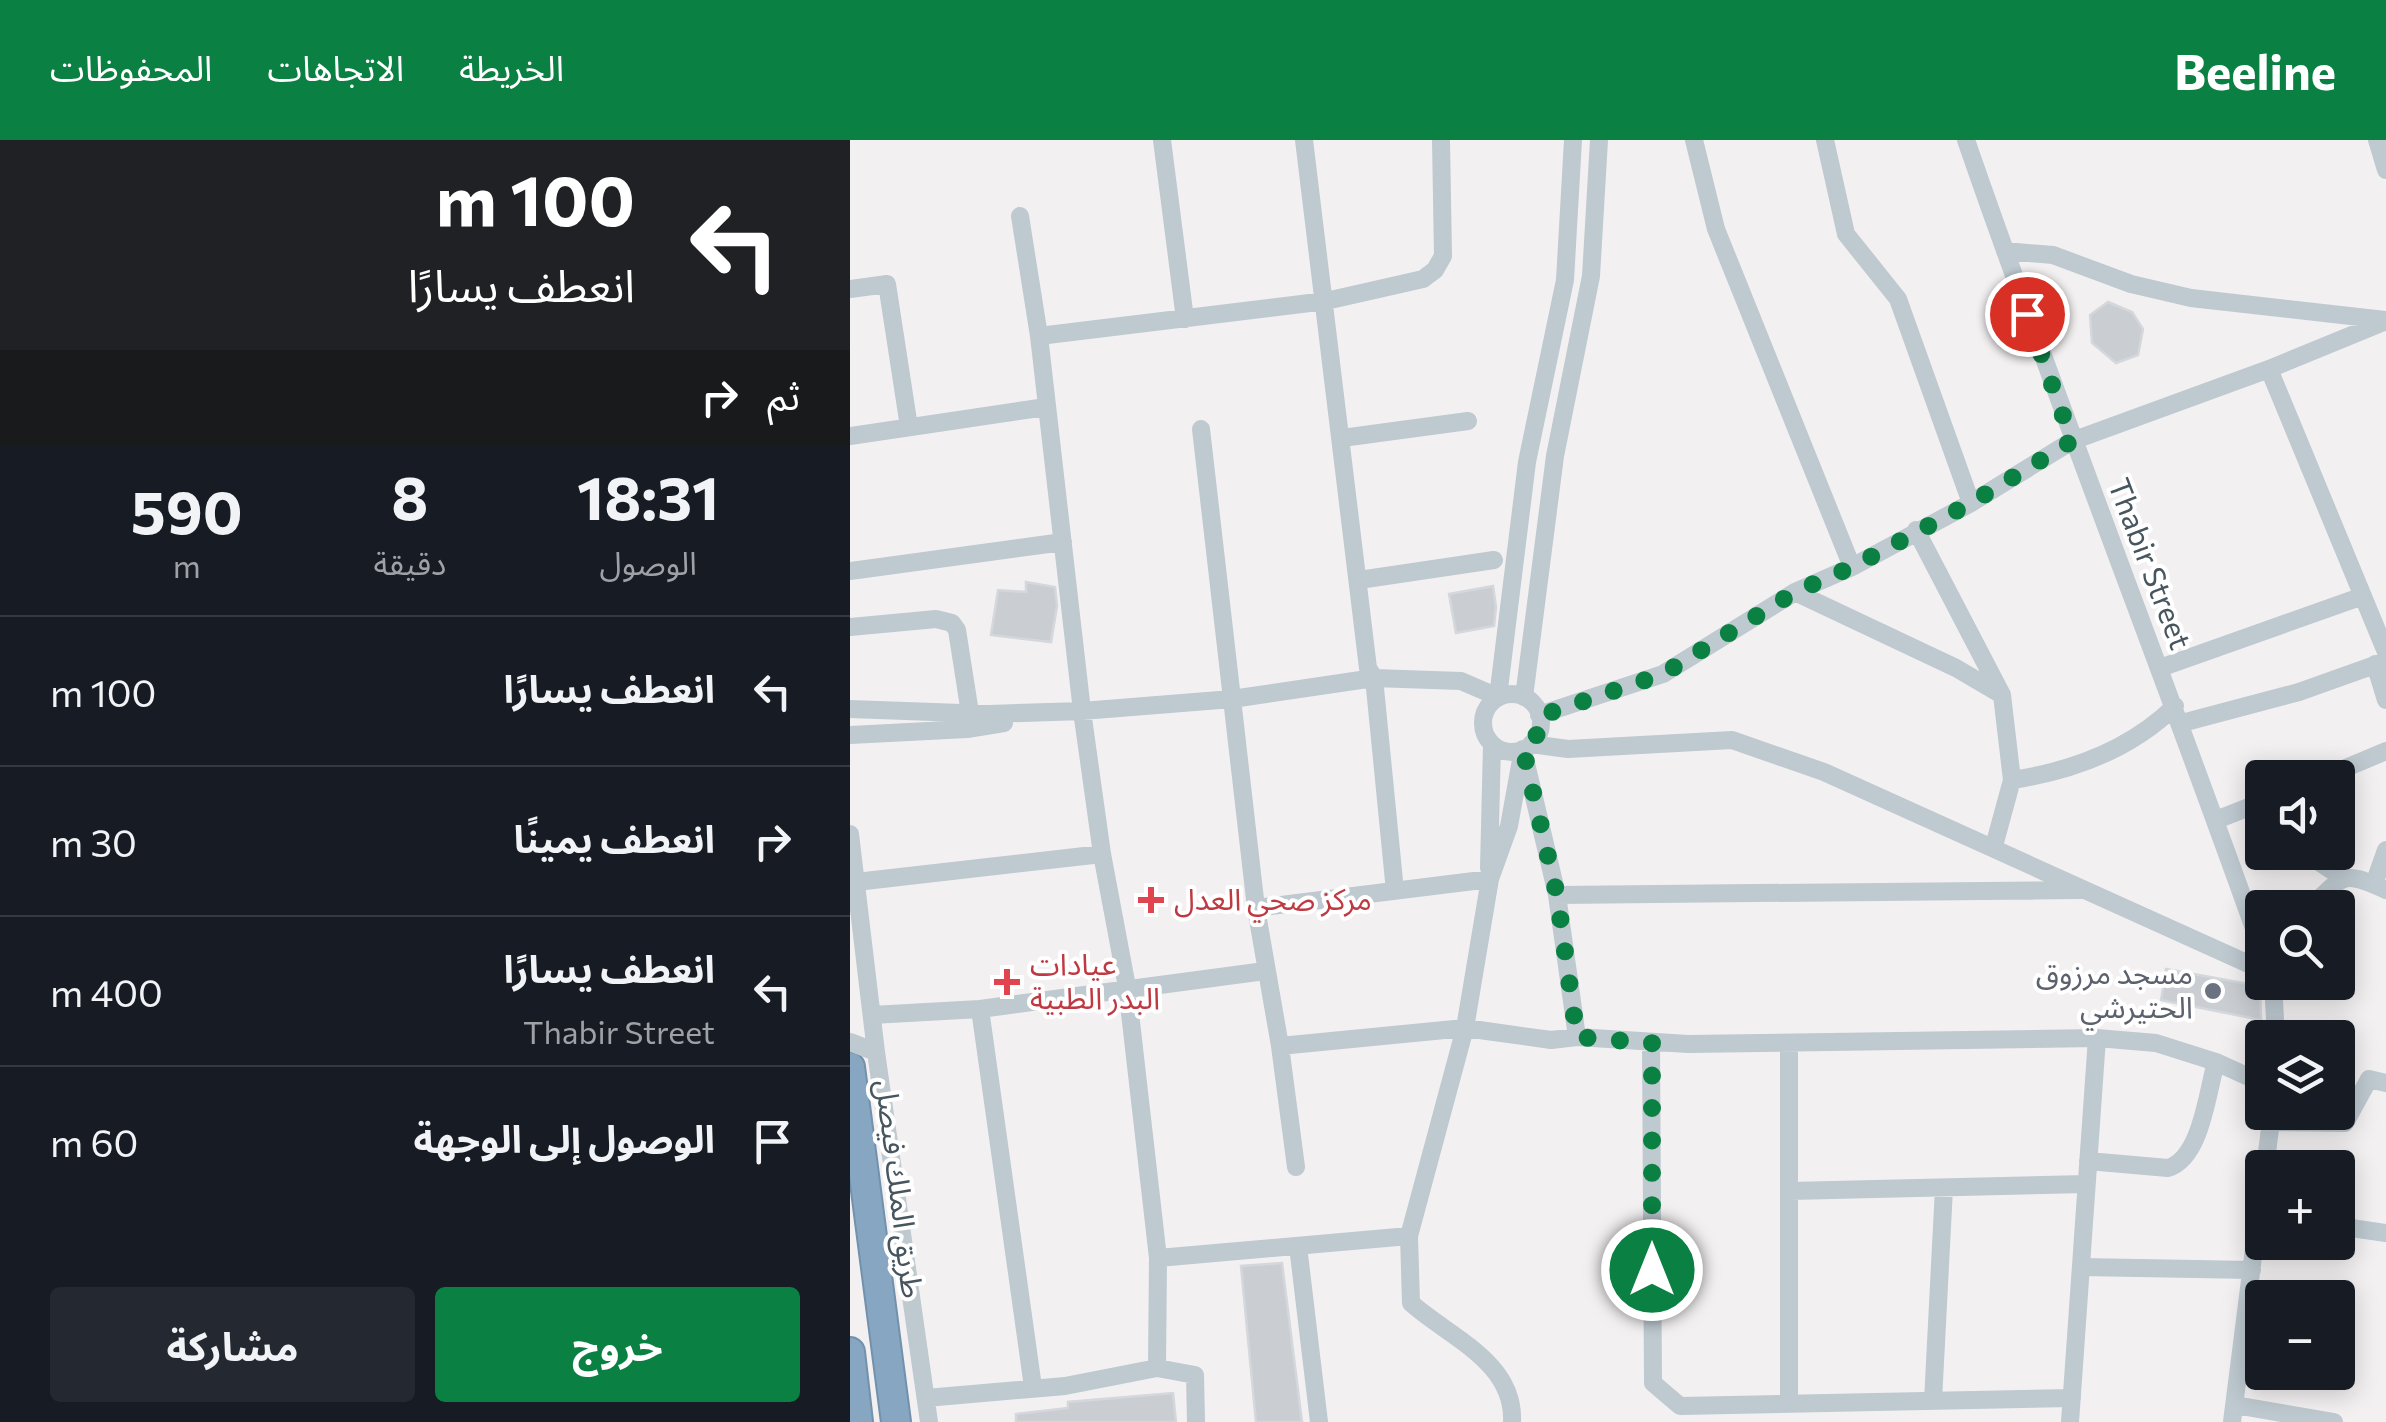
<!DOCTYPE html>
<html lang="ar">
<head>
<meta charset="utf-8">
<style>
	body { margin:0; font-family:Commissioner,"Noto Sans Arabic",sans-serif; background:#242831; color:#f1f3f6; direction:rtl; height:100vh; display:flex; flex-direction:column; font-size:38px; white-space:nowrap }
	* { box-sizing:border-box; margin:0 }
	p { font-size:32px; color:#9ea1a6 }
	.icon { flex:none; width:55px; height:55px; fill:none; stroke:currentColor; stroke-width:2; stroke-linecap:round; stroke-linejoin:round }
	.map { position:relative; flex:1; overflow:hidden; direction:ltr }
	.details { display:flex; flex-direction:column; background:#171b24; width:850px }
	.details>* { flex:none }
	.guide { background:#202124; color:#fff; overflow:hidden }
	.buttons { position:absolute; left:1395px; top:620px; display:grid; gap:20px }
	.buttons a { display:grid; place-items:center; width:110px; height:110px; border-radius:10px; background:#171b24; box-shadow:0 5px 25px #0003; font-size:50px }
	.pin { position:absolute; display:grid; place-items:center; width:85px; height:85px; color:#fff; margin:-42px; border:5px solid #fff; border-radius:50%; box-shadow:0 2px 10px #0007 }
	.me { position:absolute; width:110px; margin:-55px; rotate:0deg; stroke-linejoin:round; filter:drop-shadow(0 0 8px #0008) }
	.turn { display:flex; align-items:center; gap:35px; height:210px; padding:0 50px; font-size:45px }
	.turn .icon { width:130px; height:130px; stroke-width:2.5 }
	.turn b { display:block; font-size:70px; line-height:85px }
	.then { display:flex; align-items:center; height:95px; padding:0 50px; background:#0003; gap:20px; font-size:38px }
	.eta { display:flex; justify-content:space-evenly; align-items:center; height:170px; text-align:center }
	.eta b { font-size:60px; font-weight:700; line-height:70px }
	.action { display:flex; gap:20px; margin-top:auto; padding:20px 50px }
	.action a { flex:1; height:115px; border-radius:10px; background:#0b8043; color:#fff; font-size:40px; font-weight:700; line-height:115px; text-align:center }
	.action a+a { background:#242831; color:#f1f3f6 }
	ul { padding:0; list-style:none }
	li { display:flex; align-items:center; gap:30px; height:150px; padding:0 50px; border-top:2px solid #363941 }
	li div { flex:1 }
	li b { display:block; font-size:38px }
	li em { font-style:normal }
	header { display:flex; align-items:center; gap:60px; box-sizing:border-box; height:140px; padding:0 50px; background:#0b8043; color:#fff }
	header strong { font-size:48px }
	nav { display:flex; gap:55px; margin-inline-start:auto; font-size:35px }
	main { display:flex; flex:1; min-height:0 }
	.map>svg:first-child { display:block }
</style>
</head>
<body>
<header>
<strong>Beeline</strong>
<nav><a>الخريطة</a><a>الاتجاهات</a><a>المحفوظات</a></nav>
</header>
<main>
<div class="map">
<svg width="1536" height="1282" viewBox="0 0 1536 1282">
	<rect width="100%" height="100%" fill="#f3f0f1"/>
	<path fill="#caced3" stroke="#d4d7dc" stroke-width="2.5" d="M 1258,162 L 1282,172 L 1293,189 L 1288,215 L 1266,223 L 1242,203 L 1240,175 Z
		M 176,442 L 205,447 L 207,466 L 201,502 L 141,495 L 148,450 L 176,452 Z
		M 643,446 L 646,467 L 644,486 L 606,493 L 599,454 Z
		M 1316,829 L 1410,846 L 1411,880 L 1311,860 Z
		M 432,1123 L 452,1282 L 406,1282 L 391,1126 Z
		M 323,1253 L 326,1282 L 166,1282 L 166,1274 L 218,1268 L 218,1262 Z"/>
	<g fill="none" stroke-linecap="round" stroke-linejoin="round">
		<g stroke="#7291ad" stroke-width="32">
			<path id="highway" d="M 0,927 L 46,1282
				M 0,1212 L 8,1282"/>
		</g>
		<path stroke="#bec9d0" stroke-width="18" d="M 312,0 L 335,179
			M 454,0 L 518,528 L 524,538 L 545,751
			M 844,0 L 866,89 L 1002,427
			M 975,0 L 996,94 L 1048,159 L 1121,363
			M 1116,0 C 1210,272 1316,540 1412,811
			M 1527,0 L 1536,30
			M 170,76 L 189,196 L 232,571 L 252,714 L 277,847 L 308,1118 L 307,1228
			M 1155,111 L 1203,115 L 1281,144 L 1341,158 L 1536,180
			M 0,149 L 37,144 L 59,287
			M 189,196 L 476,161 L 573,139 L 585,130 L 593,116 L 591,0
			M 1419,229 L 1536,512
			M 351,289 L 406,768 L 430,906 L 446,1027
			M 0,296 L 196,267
			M 492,298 L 618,281
			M 1066,390 L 1152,555 L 1162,640 L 1144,706
			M 0,431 L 213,402
			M 509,440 L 644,420
			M 945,452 L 1106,528 L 1152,555
			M 0,487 L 86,479 L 102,483 L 107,490 L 120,573
			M 1525,524 L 1536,560
			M 1310,528 L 1513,456
			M633 583a29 29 0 1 1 58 0a29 29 0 1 1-58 0Z
			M 674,557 L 705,316 L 741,136 L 749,0
			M 0,569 L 139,574 L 232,571 L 382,559 L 524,538 L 611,541 L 648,557 L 677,322 L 715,140 L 723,0
			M 689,575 L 813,534 L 945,452 L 1002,427 L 1121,363 L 1222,301 L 1419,229 L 1536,181
			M 1332,583 L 1449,552 L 1536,521
			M 0,595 L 117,589 L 154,583
			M 681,604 L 718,609 L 882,600 L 974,632 L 1412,830
			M 675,619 L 707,755 L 727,897
			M 1472,638 L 1536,611
			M 1162,640 C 1222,631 1281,609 1325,566
			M 1366,680 L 1412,662
			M 0,694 L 26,912 L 79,1282
			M 1454,712 L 1493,738
			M 639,728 L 642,604
			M 6,742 L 252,714
			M 1524,744 L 1536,710
			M 707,755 L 1229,750
			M 406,768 L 640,739
			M 1459,768 C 1495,736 1490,729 1536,750
			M 1423,842 L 1426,898
			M 130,869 L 183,1247
			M 22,875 L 130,869 L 415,831
			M 0,902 L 26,912
			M 801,903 L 803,1243 L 830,1266 L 1222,1258
			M 939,903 L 939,1264
			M 430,906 L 615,888 L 701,900 L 727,897 L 838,904 L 1247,898 L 1306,903 L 1366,922 L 1412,943
			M 1421,982 L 1495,983 L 1519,939 L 1536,943
			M 1238,1021 L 1318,1028 C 1351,1018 1357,954 1366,922
			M 1415,1028 L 1422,973
			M 940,1051 L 1236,1044
			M 1488,1086 L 1536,1093
			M 448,1106 L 469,1282
			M 308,1118 L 559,1096
			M 1231,1127 L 1402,1130
			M 76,1258 L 215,1246 L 307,1228 L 345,1235 L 346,1282
			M 1083,1261 L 1094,1048
			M 1385,1265 L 1484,1282
			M 662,1282 C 665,1222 599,1197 561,1163 L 559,1096 L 615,888 L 640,739 L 659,686 L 673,609
			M 1220,1282 L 1247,898
			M 1382,1282 L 1412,1046"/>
		<use href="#highway" stroke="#86a6c1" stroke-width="28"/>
	</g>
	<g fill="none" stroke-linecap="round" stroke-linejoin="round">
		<path stroke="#0b8043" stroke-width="18" stroke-dasharray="0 32.4" d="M 802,1130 L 802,903 L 727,897 L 707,755 L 673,609 L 686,598 L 690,576 L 813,534 L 945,452 L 1002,427 L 1121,363 L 1222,301 L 1177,174"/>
	</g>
	<g fill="#e0444e" stroke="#fff" stroke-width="4">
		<path d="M296 745h10v10h10v10h-10v10h-10v-10h-10v-10h10z"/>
		<path d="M152 827h10v10h10v10h-10v10h-10v-10h-10v-10h10z"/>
	</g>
	<circle fill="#6b7280" stroke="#fff" stroke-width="4" cx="1363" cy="851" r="10"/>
	<g text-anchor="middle" stroke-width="8" stroke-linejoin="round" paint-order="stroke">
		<g font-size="30" fill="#47555f" stroke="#fff">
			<text transform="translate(1299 424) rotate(69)" y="10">Thabir Street</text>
			<text transform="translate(49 1049) rotate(83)" y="10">طريق الملك فيصل</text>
		</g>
		<g font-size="30" fill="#be3a42" stroke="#fff" text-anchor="start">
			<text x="324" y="770">مركز صحي العدل</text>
			<text x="180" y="835">عيادات<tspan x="180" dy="34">البدر الطبية</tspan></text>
		</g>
		<g font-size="30" fill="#5b616d" stroke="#fff" text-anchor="end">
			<text x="1343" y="844">مسجد مرزوق<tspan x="1343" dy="34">الحتيرشي</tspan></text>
		</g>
	</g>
</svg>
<div class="buttons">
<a><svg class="icon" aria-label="sound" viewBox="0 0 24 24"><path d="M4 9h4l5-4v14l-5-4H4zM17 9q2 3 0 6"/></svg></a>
<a><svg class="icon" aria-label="search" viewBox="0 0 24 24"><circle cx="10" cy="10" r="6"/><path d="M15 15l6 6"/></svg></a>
<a><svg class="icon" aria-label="layers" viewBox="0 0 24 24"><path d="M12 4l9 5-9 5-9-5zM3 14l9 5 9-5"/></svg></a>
<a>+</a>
<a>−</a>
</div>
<div class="pin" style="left:1177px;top:174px;background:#d93025"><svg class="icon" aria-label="arrive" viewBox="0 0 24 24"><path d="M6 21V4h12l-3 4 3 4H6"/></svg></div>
<svg class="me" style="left:802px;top:1130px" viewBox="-20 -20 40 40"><circle r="17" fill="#0b8043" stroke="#fff" stroke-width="3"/><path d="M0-11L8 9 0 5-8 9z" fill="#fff"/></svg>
</div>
<section class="details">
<div class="guide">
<div class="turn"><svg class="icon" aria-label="left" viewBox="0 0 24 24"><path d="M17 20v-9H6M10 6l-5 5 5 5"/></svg><div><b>100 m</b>انعطف يسارًا</div></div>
<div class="then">ثم<svg class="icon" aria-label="right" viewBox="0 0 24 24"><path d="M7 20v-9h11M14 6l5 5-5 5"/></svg></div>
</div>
<div class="eta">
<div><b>18:31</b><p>الوصول</p></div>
<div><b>8</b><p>دقيقة</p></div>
<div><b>590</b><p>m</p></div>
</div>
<ul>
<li><svg class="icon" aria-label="left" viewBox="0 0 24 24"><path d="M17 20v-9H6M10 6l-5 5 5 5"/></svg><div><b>انعطف يسارًا</b></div><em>100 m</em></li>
<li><svg class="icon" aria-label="right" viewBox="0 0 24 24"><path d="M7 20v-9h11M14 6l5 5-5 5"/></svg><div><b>انعطف يمينًا</b></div><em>30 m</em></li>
<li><svg class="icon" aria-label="left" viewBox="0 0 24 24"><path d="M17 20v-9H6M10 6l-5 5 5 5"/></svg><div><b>انعطف يسارًا</b><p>Thabir Street</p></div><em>400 m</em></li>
<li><svg class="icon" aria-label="arrive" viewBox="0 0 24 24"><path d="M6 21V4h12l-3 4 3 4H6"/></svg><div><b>الوصول إلى الوجهة</b></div><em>60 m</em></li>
</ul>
<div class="action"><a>خروج</a><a>مشاركة</a></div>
</section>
</main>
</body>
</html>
